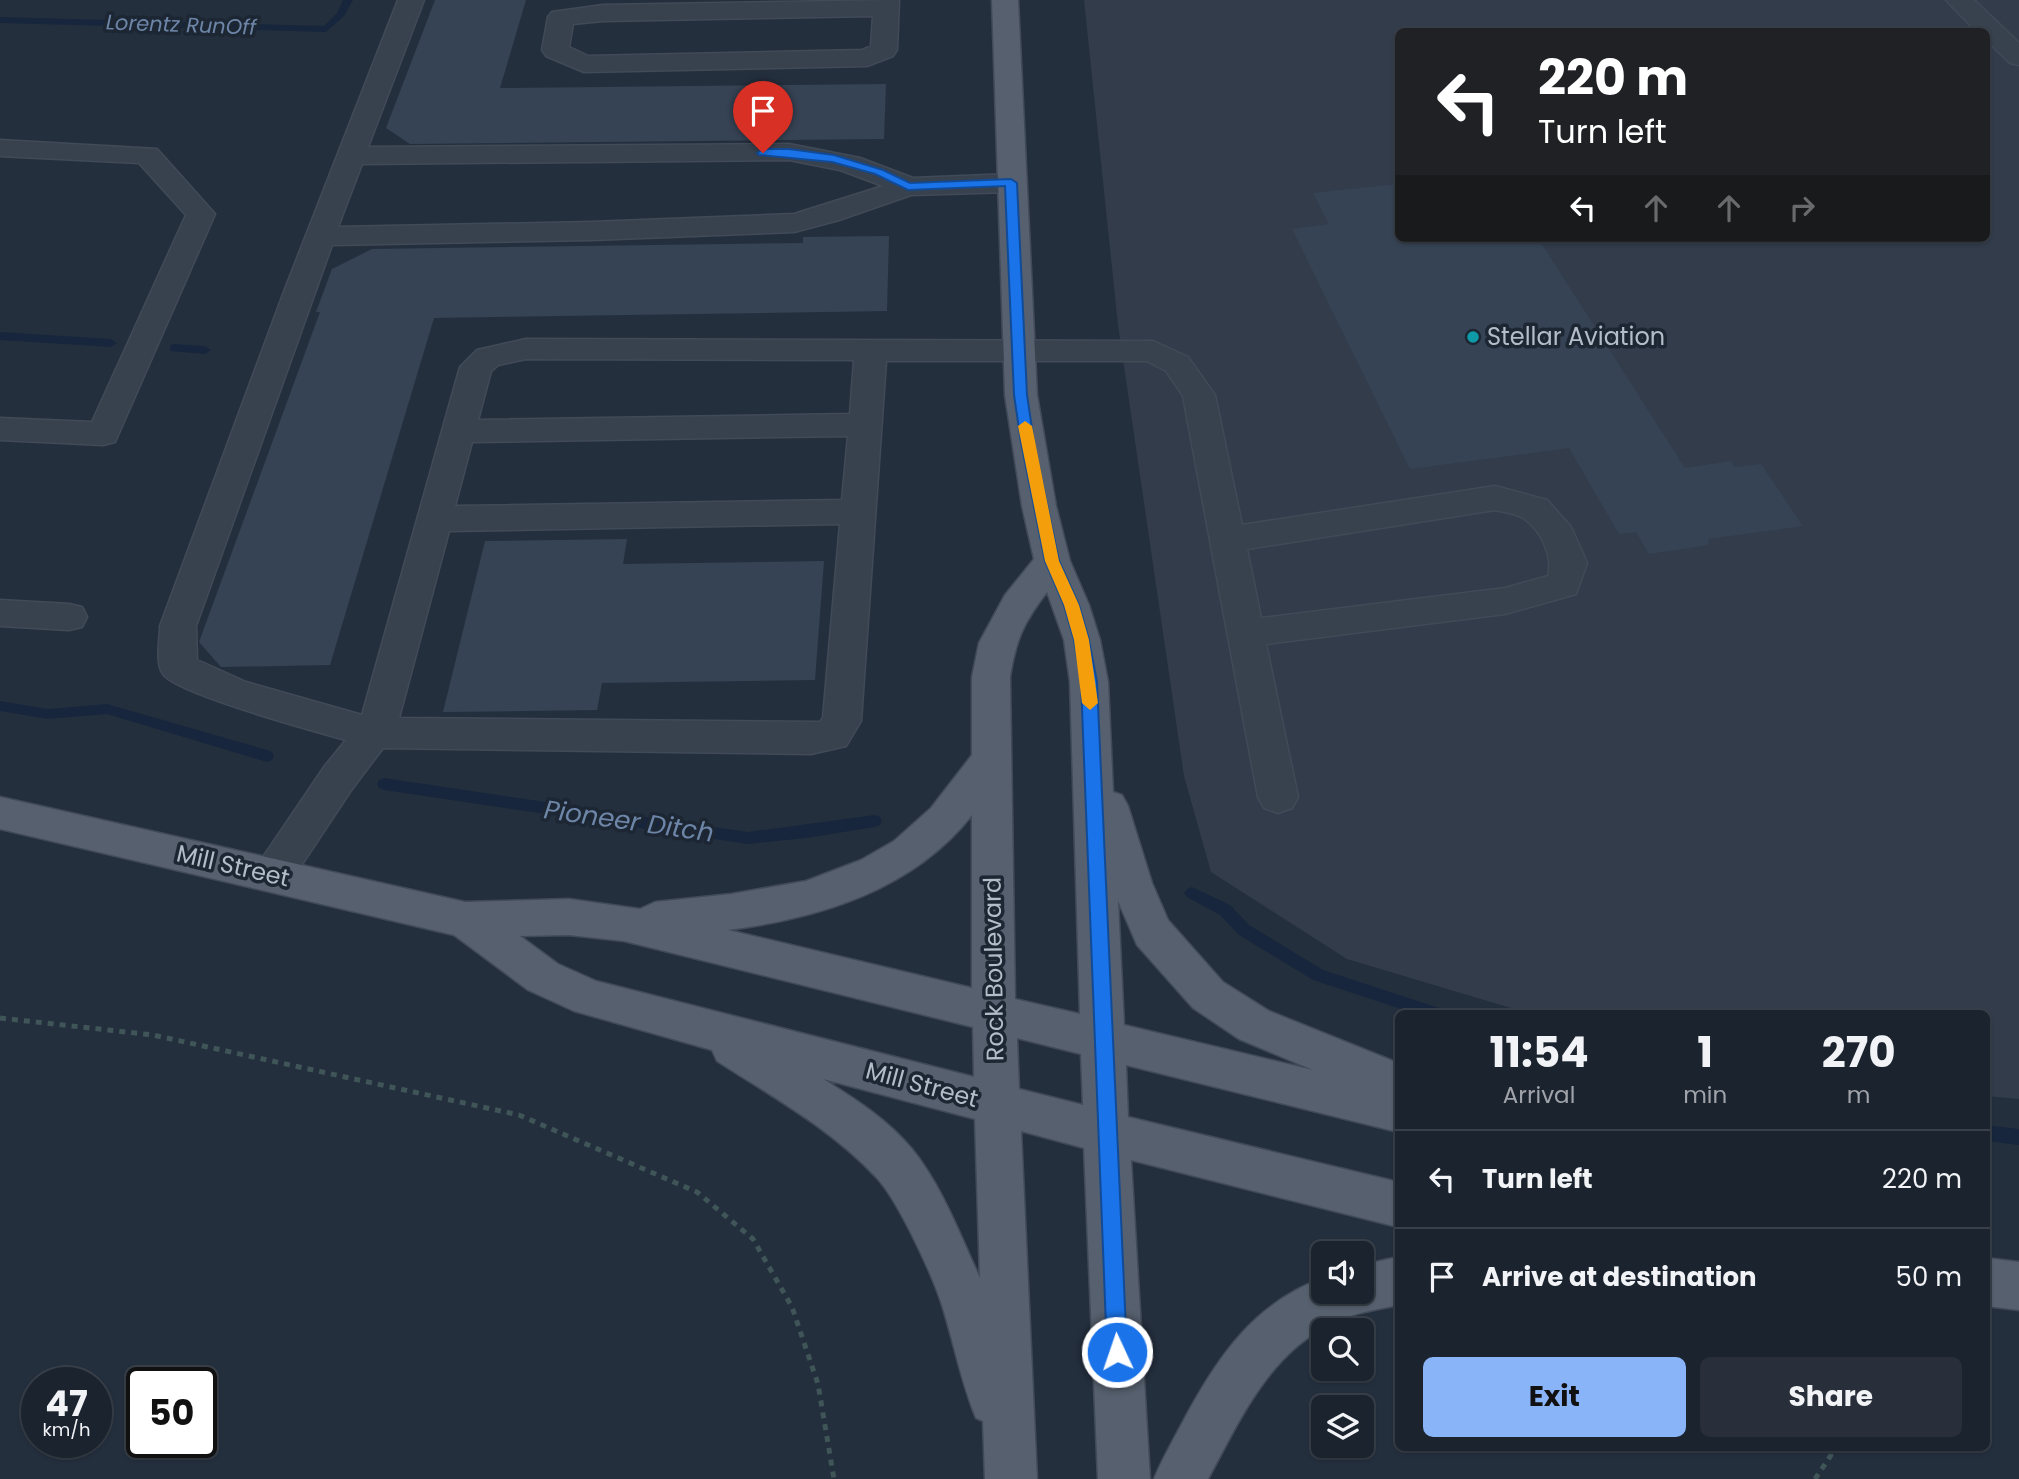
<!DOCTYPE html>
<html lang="en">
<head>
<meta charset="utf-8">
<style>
	body { margin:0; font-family:Poppins,sans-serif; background:#282f3a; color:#f1f3f6; height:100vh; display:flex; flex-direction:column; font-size:26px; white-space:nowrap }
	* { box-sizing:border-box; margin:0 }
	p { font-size:23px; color:#a0a4aa }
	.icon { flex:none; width:38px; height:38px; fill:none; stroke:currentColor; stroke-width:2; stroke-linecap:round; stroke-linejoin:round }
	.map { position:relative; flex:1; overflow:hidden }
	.drawer { position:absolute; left:1395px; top:1010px; width:595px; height:441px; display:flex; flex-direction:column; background:#1b232e; border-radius:10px; box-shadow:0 2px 5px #0004,0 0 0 2px #39404a }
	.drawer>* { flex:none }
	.hud { position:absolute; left:1395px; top:28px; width:595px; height:214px; border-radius:10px; box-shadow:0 2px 5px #0004,0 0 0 2px #39404a; background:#202124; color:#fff; overflow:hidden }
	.buttons { position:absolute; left:1311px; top:1241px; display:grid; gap:14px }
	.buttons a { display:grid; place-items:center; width:63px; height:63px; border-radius:10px; background:#1b232e; box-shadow:0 2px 5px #0004,0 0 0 2px #39404a; font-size:35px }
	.speed { position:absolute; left:21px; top:1367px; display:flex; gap:14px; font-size:35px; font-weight:700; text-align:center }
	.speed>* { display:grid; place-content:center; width:91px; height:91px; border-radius:50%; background:#1b232e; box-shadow:0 2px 5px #0004,0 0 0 2px #39404a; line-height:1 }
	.speed small { font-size:18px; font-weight:400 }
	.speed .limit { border:4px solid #111; border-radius:10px; background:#fff; color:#111 }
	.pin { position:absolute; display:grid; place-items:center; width:60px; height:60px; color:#fff; margin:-72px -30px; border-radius:50% 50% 50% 0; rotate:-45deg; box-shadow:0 0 7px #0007 }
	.pin .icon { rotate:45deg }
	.me { position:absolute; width:77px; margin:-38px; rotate:357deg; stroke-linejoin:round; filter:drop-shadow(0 0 5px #0008) }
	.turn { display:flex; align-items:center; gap:24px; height:147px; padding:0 28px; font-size:32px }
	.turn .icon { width:91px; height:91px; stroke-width:2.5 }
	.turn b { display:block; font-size:49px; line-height:60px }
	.lanes { display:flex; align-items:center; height:66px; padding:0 28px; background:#0003; justify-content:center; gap:35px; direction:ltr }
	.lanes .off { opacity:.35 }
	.eta { display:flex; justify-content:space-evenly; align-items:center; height:119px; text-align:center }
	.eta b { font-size:42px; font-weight:700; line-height:49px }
	.cta { display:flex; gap:14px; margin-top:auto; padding:14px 28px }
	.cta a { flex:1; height:80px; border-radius:10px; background:#8ab4f8; color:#111; font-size:28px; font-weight:700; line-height:80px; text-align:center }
	.cta a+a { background:#282f3a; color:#f1f3f6 }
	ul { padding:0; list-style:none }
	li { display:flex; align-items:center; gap:21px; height:98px; padding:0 28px; border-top:2px solid #39404a }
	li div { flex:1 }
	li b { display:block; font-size:26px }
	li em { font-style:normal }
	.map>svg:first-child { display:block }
</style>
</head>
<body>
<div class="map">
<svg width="2019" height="1479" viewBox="0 0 2019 1479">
	<rect width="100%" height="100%" fill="#242f3e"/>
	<path fill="#323c4b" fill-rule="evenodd" d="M 1084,0 L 2019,0 L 2019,1099 L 1986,1096 L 1986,1013 L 1528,1013 L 1347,959 L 1211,872 L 1184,776 L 1118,325 ZM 1398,32 L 1986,32 L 1986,238 L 1398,238 Z"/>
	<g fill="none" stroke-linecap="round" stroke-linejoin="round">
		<path fill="#17263c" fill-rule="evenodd" d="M 343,0 L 353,0 L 344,16 L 326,32 L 0,23 L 0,17 L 324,26 L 337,13 Z
			M 0,332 L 111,339 L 117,343 L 111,347 L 0,340 Z
			M 174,344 L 205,346 L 211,350 L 205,354 L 170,351 L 170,345 Z
			M 0,701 L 48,709 L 107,704 L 267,750 L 272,752 L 274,756 L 272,760 L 267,762 L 107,714 L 48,719 L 0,711 Z
			M 384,778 L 748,832 L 875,815 L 880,817 L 882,821 L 880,825 L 875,827 L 806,838 L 748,844 L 384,790 L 379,788 L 377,784 L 379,780 Z
			M 1192,887 L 1230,905 L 1249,925 L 1323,970 L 1439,1008 L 1441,1013 L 1413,1013 L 1313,980 L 1239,935 L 1220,915 L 1187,897 L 1184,893 L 1187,889 Z
			M 1986,1125 L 2019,1129 L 2019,1145 L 1986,1141 Z"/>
	</g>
	<path fill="#364354" d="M 435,0 L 526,0 L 500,88 L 886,84 L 884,139 L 410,144 L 386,128 Z
		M 1398,184 L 1398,238 L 1538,238 L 1685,468 L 1731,461 L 1735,467 L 1761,464 L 1803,526 L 1708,539 L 1709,545 L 1649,554 L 1636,532 L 1619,534 L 1569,448 L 1410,469 L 1292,229 L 1329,224 L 1313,193 Z
		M 889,236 L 887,311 L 434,318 L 330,665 L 221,667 L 199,642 L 320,312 L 316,312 L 332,269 L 372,249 L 803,243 L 803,237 Z
		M 627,539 L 623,564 L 824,561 L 815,680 L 602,683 L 597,710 L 443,712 L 485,541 Z"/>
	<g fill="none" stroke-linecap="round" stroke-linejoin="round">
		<g stroke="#414a57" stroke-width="3">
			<path id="minor" d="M 398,0 L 424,0 L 368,147 L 789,144 L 860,158 L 913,178 L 1011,174 L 1021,177 L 1025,183 L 1021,189 L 1011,192 L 911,195 L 839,220 L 794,232 L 592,240 L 332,245 L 196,626 L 197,660 L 246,682 L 362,715 L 460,367 L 477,350 L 526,339 L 1153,341 L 1188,357 L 1215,395 L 1242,525 L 1495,486 L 1547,500 L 1571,527 L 1587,563 L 1576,594 L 1505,614 L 1266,644 L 1298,797 L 1292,808 L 1278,813 L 1264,808 L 1258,797 L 1183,396 L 1166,371 L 1147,361 L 886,361 L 861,721 L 846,746 L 811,754 L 383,748 L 352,789 L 287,887 L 273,892 L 259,887 L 253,875 L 259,863 L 324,767 L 346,740 C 317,732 175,693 163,674 C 155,662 160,640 160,626 L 285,289 ZM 789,160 L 840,170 L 883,186 L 794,214 L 592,222 L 338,227 L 362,164 ZM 526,359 L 854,360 L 850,414 L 478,420 L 491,371 L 498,365 ZM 848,436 L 842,500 L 455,506 L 472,442 ZM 1495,510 C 1503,512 1515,513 1523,518 C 1541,529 1553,556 1548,576 L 1505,588 L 1261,618 L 1247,549 ZM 840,524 L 823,718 L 820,722 L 399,718 L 449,531 Z
				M 899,0 L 897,50 L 893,56 L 867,66 L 584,72 L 546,56 L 542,50 L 548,17 L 552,12 L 603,5 ZM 873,16 L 871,46 L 862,50 L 588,56 L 569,47 L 573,24 L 603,21 Z
				M 1946,0 L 1974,0 L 2019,43 L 2019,65 L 2010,63 L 1986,40 L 1986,32 L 1977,32 Z
				M 0,140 L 157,149 L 215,214 L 115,442 L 103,445 L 0,440 L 0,418 L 92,422 L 186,215 L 139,163 L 0,156 Z
				M 0,600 L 69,604 L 82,607 L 87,617 L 82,627 L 69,630 L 0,626 Z"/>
		</g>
		<g stroke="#414a57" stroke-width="3">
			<path id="major" d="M 992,0 L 1018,0 L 1037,395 L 1056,506 L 1070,561 L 1089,605 L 1100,640 L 1108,682 L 1113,792 L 1122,795 L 1128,806 L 1152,883 L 1168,920 L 1223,982 L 1269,1011 L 1398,1063 L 1398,1132 L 1126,1065 L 1128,1117 L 1398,1182 L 1398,1227 L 1131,1160 L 1150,1479 L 1098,1479 L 1084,1148 L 1021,1131 L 1037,1479 L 985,1479 L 983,1421 L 976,1418 C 961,1382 954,1343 942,1305 C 932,1274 898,1200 876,1177 C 831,1129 773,1097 717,1061 L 712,1050 L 574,1011 L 528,990 L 454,935 L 0,829 L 0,797 L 465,902 L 569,899 L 640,909 L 655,902 L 731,894 L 806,881 L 861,860 L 894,841 L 931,808 L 972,755 L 972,677 L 979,643 L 1005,595 L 1034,559 L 1022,506 L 1005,395 ZM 1047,592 L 1064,640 L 1070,682 L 1080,1014 L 1015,999 L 1010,677 C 1016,639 1024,622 1047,592 ZM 972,815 L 972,988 L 728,930 C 820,918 913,890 972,815 ZM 1118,901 L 1137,945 L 1193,1008 L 1239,1039 L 1313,1070 L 1124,1025 ZM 569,935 L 624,941 L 973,1027 L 974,1077 L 596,981 L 558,964 L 520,936 ZM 1017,1038 L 1081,1054 L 1083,1105 L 1019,1089 ZM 823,1079 L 975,1119 L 980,1278 C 960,1235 942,1186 912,1149 C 888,1120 854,1098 823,1079 Z
				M 1398,1257 L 1398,1305 C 1375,1310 1352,1313 1331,1324 C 1268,1355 1240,1420 1208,1479 L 1154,1479 C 1163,1457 1175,1437 1186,1416 C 1219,1355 1255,1303 1323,1278 L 1323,1292 L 1362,1292 L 1362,1265 Z
				M 1986,1258 L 2019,1262 L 2019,1310 L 1986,1306 Z"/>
		</g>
		<path stroke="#3f5557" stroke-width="5" stroke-dasharray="6 6" stroke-linecap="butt" d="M 0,1018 L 153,1035 L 519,1115 L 697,1192 L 753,1239 L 792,1307 L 818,1384 L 834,1479
			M 1815,1479 L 1831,1455 L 1832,1447"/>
		<use href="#minor" fill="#38414e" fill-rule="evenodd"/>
		<use href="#major" fill="#56606e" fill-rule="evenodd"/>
	</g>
	<path fill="#1a73e8" stroke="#114b97" stroke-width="2" d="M 763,149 L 789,149 L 834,155 L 883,170 L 910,183 L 1011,179 L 1017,183 L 1027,395 L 1034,442 L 1059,561 L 1079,605 L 1089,640 L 1097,682 L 1127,1352 L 1124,1359 L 1117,1362 L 1110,1359 L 1107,1352 L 1081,682 L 1074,640 L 1064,605 L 1045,561 L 1021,442 L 1014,395 L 1005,186 L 908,190 L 875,174 L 832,162 L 759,155 L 757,153 Z"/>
	<path fill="#f59e0b" d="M 1025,421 L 1032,426 L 1059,561 L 1079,605 L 1089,640 L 1098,703 L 1090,710 L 1082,703 L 1074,640 L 1064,605 L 1045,561 L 1018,426 Z"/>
	<circle fill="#0f9aa8" stroke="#1d2633" stroke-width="2.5" cx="1473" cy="337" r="7"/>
	<g text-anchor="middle" stroke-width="7" stroke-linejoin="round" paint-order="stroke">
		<g font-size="21" font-style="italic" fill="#6d86a8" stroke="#1d2633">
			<text transform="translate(181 25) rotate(2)" y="7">Lorentz RunOff</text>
		</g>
		<g font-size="24" fill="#b4bcc9" stroke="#1d2633" text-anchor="start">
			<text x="1487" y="345">Stellar Aviation</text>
		</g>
		<g font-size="24" fill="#b4bcc9" stroke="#1d2633">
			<text transform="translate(233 866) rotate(13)" y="8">Mill Street</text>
			<text transform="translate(994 969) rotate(-91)" y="8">Rock Boulevard</text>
			<text transform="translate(922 1085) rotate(15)" y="8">Mill Street</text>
		</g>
		<g font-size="26" font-style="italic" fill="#6d86a8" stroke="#1d2633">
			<text transform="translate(629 821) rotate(8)" y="9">Pioneer Ditch</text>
		</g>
	</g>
</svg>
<div class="buttons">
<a><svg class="icon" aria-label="sound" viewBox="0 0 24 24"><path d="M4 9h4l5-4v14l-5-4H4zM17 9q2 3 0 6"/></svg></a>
<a><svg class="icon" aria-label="search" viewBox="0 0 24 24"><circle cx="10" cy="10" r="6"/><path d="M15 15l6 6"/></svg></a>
<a><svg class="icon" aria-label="layers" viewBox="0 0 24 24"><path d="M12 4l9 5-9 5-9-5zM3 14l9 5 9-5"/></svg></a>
</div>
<div class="speed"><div>47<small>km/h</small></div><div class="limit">50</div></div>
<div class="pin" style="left:763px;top:153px;background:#d93025"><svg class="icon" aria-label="arrive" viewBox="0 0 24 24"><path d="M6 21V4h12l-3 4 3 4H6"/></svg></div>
<svg class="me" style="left:1117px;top:1352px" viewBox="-20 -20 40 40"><circle r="17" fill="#1a73e8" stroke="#fff" stroke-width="3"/><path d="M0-11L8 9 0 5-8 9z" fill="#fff"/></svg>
<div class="hud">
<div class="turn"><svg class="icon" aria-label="left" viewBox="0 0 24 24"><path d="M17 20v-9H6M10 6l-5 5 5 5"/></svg><div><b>220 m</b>Turn left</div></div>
<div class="lanes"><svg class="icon" aria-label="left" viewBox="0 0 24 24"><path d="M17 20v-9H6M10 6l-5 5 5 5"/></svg><svg class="icon off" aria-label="ahead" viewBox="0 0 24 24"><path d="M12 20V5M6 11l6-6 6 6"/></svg><svg class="icon off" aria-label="ahead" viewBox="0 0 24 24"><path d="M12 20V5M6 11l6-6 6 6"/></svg><svg class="icon off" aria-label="right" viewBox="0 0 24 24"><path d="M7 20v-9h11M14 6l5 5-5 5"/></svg></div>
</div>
<section class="drawer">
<div class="eta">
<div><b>11:54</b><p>Arrival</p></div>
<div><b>1</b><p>min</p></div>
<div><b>270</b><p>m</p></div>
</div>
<ul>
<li><svg class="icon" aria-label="left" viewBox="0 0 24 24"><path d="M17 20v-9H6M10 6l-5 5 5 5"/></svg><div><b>Turn left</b></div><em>220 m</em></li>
<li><svg class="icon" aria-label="arrive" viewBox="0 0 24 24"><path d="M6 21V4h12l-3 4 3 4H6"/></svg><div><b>Arrive at destination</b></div><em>50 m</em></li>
</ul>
<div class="cta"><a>Exit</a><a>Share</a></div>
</section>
</div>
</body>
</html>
